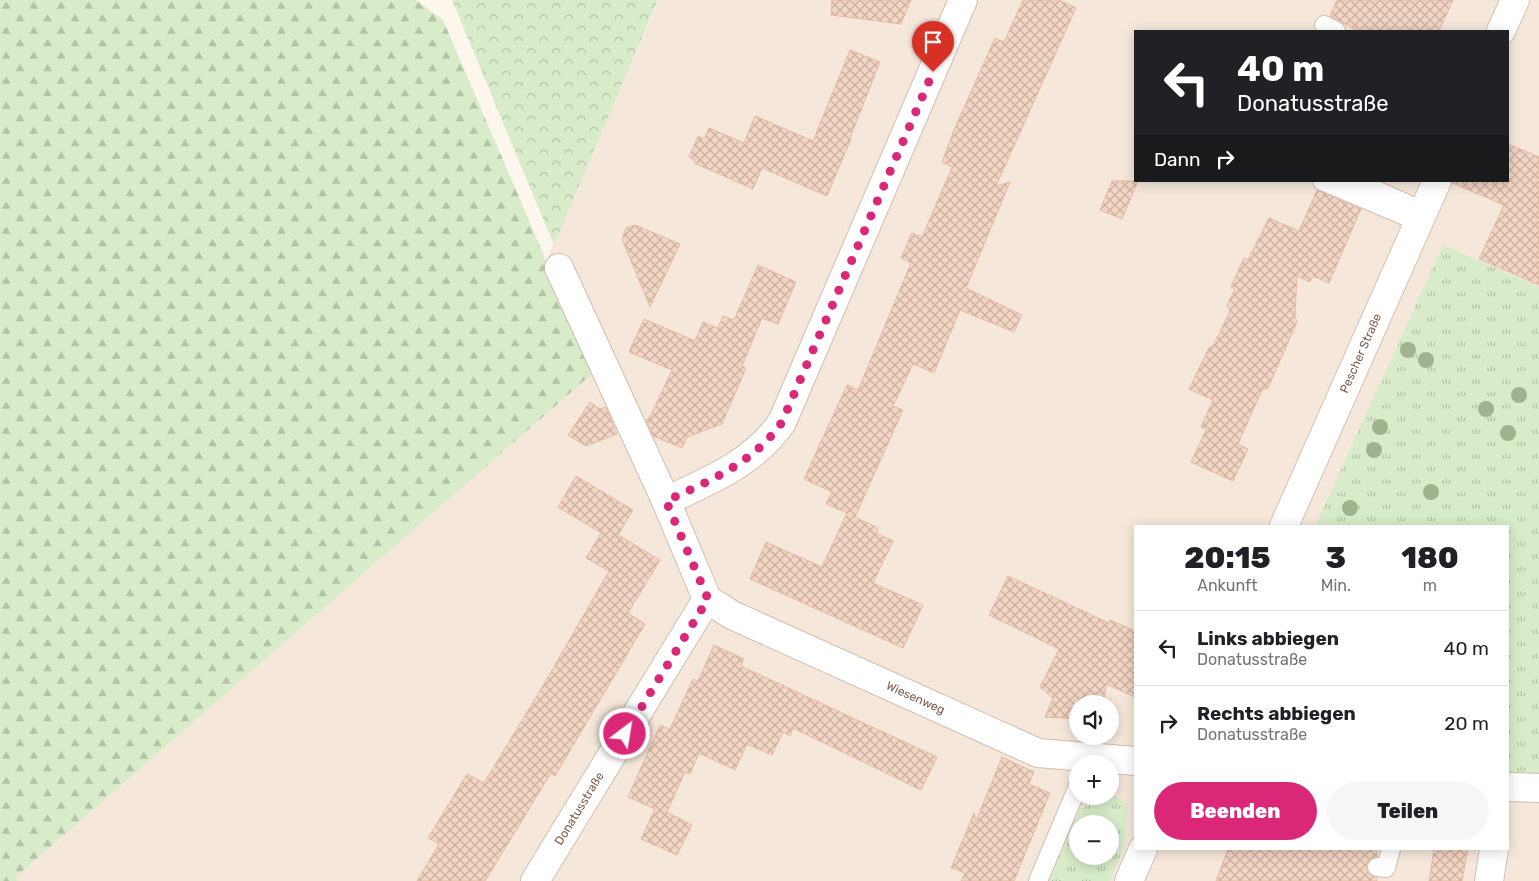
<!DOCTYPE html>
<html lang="de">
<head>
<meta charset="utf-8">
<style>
	body { margin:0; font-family:Rubik,sans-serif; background:#f6f6f6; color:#202124; height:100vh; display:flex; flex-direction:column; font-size:19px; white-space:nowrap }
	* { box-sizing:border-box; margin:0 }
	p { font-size:16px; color:#757577 }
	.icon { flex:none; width:28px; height:28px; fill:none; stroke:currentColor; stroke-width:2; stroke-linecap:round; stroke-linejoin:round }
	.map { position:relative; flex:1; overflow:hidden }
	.drawer { position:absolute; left:1134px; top:525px; width:375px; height:325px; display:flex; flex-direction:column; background:#fff; border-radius:0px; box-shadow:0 2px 12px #0003 }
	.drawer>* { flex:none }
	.top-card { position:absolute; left:1134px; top:30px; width:375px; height:152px; border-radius:0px; box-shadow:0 2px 12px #0003; background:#202124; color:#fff; overflow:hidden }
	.controls { position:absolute; left:1069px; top:695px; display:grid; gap:10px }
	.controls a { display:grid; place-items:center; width:50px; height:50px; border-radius:50%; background:#fff; box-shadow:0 2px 12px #0003; font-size:25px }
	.pin { position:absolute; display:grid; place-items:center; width:42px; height:42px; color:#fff; margin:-51px -21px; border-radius:50% 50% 50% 0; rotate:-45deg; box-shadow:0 0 5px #0007 }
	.pin .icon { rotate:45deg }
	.me { position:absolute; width:55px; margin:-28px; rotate:31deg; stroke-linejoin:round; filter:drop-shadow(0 0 4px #0008) }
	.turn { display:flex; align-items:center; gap:18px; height:105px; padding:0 20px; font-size:22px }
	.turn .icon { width:65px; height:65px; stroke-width:2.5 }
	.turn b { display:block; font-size:35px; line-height:42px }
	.then { display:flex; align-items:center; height:48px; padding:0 20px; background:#0003; gap:10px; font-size:19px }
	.eta { display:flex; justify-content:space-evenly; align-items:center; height:85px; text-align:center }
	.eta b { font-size:30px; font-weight:800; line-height:35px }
	.action { display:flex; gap:10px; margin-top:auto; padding:10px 20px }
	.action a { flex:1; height:58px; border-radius:30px; background:#db2777; color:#fff; font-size:20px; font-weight:800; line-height:58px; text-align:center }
	.action a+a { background:#f6f6f6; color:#202124 }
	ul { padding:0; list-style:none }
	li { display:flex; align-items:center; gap:15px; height:75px; padding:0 20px; border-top:1px solid #e0e0e0 }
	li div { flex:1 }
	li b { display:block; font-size:19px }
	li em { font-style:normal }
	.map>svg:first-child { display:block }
</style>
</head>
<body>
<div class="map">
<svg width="1539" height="881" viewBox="0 0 1539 881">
	<defs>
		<pattern id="grass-tufts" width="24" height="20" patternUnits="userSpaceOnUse" patternTransform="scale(1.25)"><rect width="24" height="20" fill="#d8ecc9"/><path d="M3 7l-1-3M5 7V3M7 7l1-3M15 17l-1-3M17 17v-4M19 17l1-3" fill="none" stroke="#b4c2a5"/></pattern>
		<pattern id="forest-firs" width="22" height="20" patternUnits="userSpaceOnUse" patternTransform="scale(1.25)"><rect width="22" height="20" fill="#d8ecc9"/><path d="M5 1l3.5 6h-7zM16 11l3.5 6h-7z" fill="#b4c2a5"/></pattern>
		<pattern id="park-crowns" width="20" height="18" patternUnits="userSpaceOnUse" patternTransform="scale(1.25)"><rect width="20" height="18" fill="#d8ecc9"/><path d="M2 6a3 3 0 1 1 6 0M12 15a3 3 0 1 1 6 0" fill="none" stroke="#b4c2a5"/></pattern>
		<pattern id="building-cross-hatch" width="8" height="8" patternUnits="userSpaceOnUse" patternTransform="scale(1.25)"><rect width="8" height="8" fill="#f3d5c3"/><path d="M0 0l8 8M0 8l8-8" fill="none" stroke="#cab0a1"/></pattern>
	</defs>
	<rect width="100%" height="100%" fill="#fdf6ec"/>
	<path fill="#f5e8da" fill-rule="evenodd" d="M 659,0 L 1539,0 L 1539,881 L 18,881 L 16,877 L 593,372 L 546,261 ZM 1135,31 L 1508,31 L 1508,181 L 1135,181 ZM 1135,526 L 1508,526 L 1508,849 L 1135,849 ZM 1078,704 L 1110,704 L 1110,736 L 1078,736 ZM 1078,764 L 1110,764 L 1110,796 L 1078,796 ZM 1078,824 L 1110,824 L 1110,856 L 1078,856 Z"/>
	<path fill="url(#grass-tufts)" fill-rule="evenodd" d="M 1443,245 L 1539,287 L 1539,777 L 1508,777 L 1508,526 L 1315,526 Z
		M 1114,796 L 1128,804 L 1124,848 L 1110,881 L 1049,881 L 1080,809 ZM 1078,824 L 1110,824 L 1110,856 L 1078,856 Z"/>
	<path fill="url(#forest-firs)" d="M 0,0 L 416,0 L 443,20 L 594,372 L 16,877 L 18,881 L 0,881 Z"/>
	<path fill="url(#park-crowns)" d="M 452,0 L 658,0 L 554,245 Z"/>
	<path fill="url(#building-cross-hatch)" stroke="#e6bba3" d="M 832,0 L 911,0 L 901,24 L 831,15 Z
		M 1023,0 L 1059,0 L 1076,8 L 996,186 L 1010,182 L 966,288 L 1022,315 L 1014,332 L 960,310 L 934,373 L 913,364 L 893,406 L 903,410 L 855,517 L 878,528 L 876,533 L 893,541 L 873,583 L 923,605 L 903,648 L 750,579 L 766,542 L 822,567 L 847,513 L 826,504 L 832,492 L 804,479 L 847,385 L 858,390 L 911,263 L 901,258 L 912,233 L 922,237 L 952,167 L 942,162 L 954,130 L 995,38 L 1004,42 Z
		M 1337,0 L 1453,0 L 1439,31 L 1358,31 L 1330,16 Z
		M 850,50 L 880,62 L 850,138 L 851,139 L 827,196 L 762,168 L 753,189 L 694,163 L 695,160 L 689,157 L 698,136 L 704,139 L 709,128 L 744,143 L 755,116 L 813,141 Z
		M 1508,144 L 1539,157 L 1539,285 L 1479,259 L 1504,205 L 1452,183 L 1452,181 L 1508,181 Z
		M 1112,181 L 1138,181 L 1122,219 L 1100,210 Z
		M 1317,190 L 1361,209 L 1329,283 L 1313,276 L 1310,282 L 1297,276 L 1295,316 L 1297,322 L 1268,388 L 1262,390 L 1238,444 L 1248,449 L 1233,481 L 1191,462 L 1206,430 L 1201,427 L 1213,400 L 1189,389 L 1209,348 L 1213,346 L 1230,311 L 1227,305 L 1235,289 L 1231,287 L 1244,258 L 1248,260 L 1269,218 L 1299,231 Z
		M 635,225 L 680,244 L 650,307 L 622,239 L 626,228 Z
		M 758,265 L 796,282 L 778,324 L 762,318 L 742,366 L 746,368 L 722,424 L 687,437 L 682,448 L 653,436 L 646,420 L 650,417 L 672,370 L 629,352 L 644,319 L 695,341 L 703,322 L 718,328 L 723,316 L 734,320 Z
		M 590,402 L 600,409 L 606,407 L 617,434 L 586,446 L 568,435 Z
		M 576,476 L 633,510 L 618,535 L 660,560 L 628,613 L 645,624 L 555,776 L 551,773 L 485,881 L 417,881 L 439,844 L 428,838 L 467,774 L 484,783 L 544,684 L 609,571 L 586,558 L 601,533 L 558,507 Z
		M 1008,576 L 1109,623 L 1110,620 L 1135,631 L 1135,697 L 1106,684 L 1104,704 L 1078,704 L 1078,719 L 1045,717 L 1053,698 L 1040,687 L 1059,649 L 989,615 Z
		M 714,645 L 744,659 L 741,666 L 937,757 L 921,790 L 793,728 L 790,736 L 783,732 L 772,755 L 747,744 L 735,770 L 699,753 L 690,774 L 685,772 L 667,812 L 692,825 L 677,855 L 641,839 L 655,809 L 628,797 L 660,725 L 670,729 L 693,679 L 698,681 Z
		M 1002,757 L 1034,772 L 1029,784 L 1050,793 L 1014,881 L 961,881 L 965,873 L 951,868 L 974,813 L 976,821 Z
		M 1228,849 L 1377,849 L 1377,857 L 1369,860 L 1366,866 L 1368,872 L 1377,878 L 1377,881 L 1216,881 Z
		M 1434,849 L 1468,849 L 1462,881 L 1429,881 Z"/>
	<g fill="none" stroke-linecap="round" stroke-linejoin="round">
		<g stroke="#d1beb0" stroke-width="20">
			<path id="service" d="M 1324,25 L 1336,31
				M 1322,181 L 1419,222
				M 1356,181 L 1423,211
				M 1377,867 L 1386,868 L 1391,849
				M 1038,881 L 1078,786"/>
		</g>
		<g stroke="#d1beb0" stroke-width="30">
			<g id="minor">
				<path d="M 559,268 L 666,501"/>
				<path id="s1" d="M 707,599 L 732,615 L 1038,753 L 1135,761"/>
				<path d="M 1508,787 L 1539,788"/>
				<path id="s2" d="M 535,881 L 707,599 L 666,501 C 709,481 754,463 782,422 L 963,0"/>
				<path d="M 1489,881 L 1494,849"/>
			</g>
		</g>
		<g stroke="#d6c0b0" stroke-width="30">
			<g id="secondary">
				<path d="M 1501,31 L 1515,0"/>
				<path id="s3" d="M 1284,526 L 1437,181"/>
				<path d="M 1129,881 L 1143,849"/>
			</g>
		</g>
		<use href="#service" stroke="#fff" stroke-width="18"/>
		<use href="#minor" stroke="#fff" stroke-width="28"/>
		<use href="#secondary" stroke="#fff" stroke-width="28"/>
	</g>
	<g fill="#a0b28e">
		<circle cx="1408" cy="350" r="8"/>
		<circle cx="1426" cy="360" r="8"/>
		<circle cx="1519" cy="395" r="8"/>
		<circle cx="1486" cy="409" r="8"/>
		<circle cx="1380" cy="427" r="8"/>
		<circle cx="1508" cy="433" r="8"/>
		<circle cx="1374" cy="450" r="8"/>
		<circle cx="1431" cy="492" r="8"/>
		<circle cx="1350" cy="508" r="8"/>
	</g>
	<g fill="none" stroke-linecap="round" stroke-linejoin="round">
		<path stroke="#db2777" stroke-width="9" stroke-dasharray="0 16.2" d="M 625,734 L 708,599 L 666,501 C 709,481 754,463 782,422 L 933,72"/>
	</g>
	<g text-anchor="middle" stroke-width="4" stroke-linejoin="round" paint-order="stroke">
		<g font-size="12" fill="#7a5c4d" stroke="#fffaf3">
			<text dy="4" stroke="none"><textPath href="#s3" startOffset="189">Pescher Straße</textPath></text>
			<text dy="4" stroke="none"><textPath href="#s1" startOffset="231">Wiesenweg</textPath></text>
			<text dy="4" stroke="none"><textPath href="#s2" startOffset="85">Donatusstraße</textPath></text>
		</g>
	</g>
</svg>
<div class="controls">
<a><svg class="icon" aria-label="sound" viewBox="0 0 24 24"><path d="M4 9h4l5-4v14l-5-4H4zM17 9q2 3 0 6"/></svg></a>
<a>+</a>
<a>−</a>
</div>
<div class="pin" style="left:933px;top:72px;background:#d93025"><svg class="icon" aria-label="arrive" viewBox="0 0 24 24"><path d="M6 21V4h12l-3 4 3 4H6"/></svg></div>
<svg class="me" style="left:625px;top:734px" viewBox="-20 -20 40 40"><circle r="17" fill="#db2777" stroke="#fff" stroke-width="3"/><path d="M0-11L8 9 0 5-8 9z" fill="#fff"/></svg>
<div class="top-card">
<div class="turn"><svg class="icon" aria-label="left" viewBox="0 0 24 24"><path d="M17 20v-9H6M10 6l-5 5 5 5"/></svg><div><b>40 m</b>Donatusstraße</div></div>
<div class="then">Dann<svg class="icon" aria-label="right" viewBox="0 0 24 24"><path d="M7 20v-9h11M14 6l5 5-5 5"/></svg></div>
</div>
<section class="drawer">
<div class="eta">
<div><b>20:15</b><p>Ankunft</p></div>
<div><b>3</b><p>Min.</p></div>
<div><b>180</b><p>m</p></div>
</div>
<ul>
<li><svg class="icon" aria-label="left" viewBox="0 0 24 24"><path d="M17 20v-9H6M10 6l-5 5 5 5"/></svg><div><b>Links abbiegen</b><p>Donatusstraße</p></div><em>40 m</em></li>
<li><svg class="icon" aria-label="right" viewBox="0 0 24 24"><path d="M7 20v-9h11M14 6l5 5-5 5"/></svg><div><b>Rechts abbiegen</b><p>Donatusstraße</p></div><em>20 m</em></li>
</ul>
<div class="action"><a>Beenden</a><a>Teilen</a></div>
</section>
</div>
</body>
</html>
